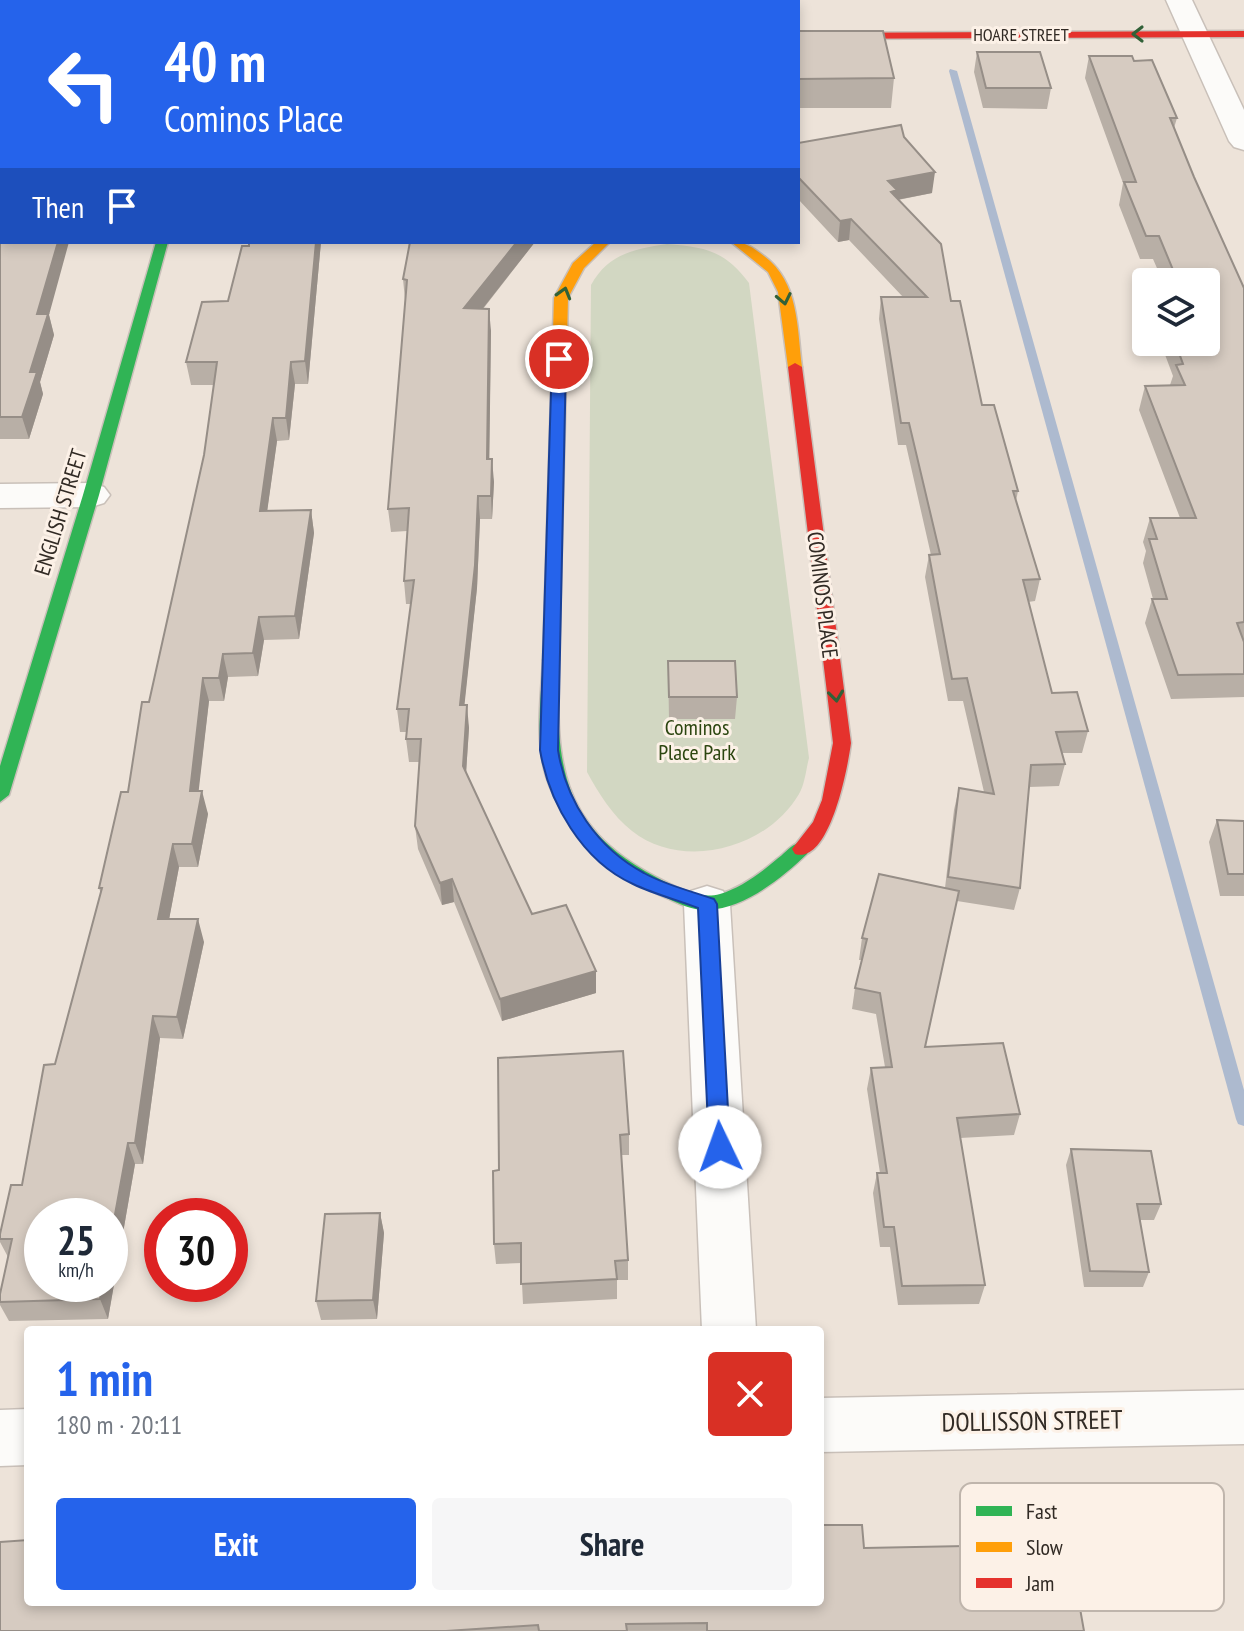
<!DOCTYPE html>
<html lang="en">
<head>
<meta charset="utf-8">
<style>
	body { margin:0; font-family:"PT Sans Narrow",sans-serif; background:#f6f6f7; color:#1f2937; height:100vh; display:flex; flex-direction:column; font-size:30px; white-space:nowrap }
	* { box-sizing:border-box; margin:0 }
	p { font-size:26px; color:#747a83 }
	.icon { flex:none; width:44px; height:44px; fill:none; stroke:currentColor; stroke-width:2; stroke-linecap:round; stroke-linejoin:round }
	.map { position:relative; flex:1; overflow:hidden }
	.side { position:absolute; left:24px; top:1326px; width:800px; height:280px; display:flex; flex-direction:column; background:#fff; border-radius:8px; box-shadow:0 4px 12px #0003 }
	.side>* { flex:none }
	.guide { position:absolute; left:0px; top:0px; width:800px; height:244px; box-shadow:0 4px 12px #0003; background:#2563eb; color:#fff; overflow:hidden }
	.tools { position:absolute; left:1132px; top:268px; display:grid; gap:16px }
	.tools a { display:grid; place-items:center; width:88px; height:88px; border-radius:8px; background:#fff; box-shadow:0 4px 12px #0003; font-size:40px }
	.speed { position:absolute; left:24px; top:1198px; display:flex; gap:16px; font-size:40px; font-weight:700; text-align:center }
	.speed>* { display:grid; place-content:center; width:104px; height:104px; border-radius:50%; background:#fff; box-shadow:0 4px 12px #0003; line-height:1 }
	.speed small { font-size:20px; font-weight:400 }
	.speed .limit { border:12px solid #d22; background:#fff; color:#111 }
	.pin { position:absolute; display:grid; place-items:center; width:68px; height:68px; color:#fff; margin:-34px; border:4px solid #fff; border-radius:50%; box-shadow:0 2px 8px #0007 }
	.me { position:absolute; width:88px; margin:-44px; rotate:357deg; stroke-linejoin:round; filter:drop-shadow(0 0 6px #0008) }
	.turn { display:flex; align-items:center; gap:28px; height:168px; padding:0 32px; font-size:36px }
	.turn .icon { width:104px; height:104px; stroke-width:2.5 }
	.turn b { display:block; font-size:56px; line-height:68px }
	.then { display:flex; align-items:center; height:76px; padding:0 32px; background:#0003; gap:16px; font-size:30px }
	.round { display:grid; place-items:center; flex:none; width:84px; height:84px; border-radius:8px; background:#f6f6f7 }
	.overview { display:flex; align-items:center; justify-content:space-between; height:136px; padding:0 32px }
	h1 { font-size:48px; font-weight:800; line-height:60px; color:#2563eb }
	.cta { display:flex; gap:16px; margin-top:auto; padding:16px 32px }
	.cta a { flex:1; height:92px; border-radius:8px; background:#2563eb; color:#fff; font-size:32px; font-weight:800; line-height:92px; text-align:center }
	.cta a+a { background:#f6f6f7; color:#1f2937 }
	.map>svg:first-child { display:block }
</style>
</head>
<body>
<div class="map">
<svg width="1244" height="1631" viewBox="0 0 1244 1631">
	<rect width="100%" height="100%" fill="#ede3d9"/>
	<path fill="#d2d7c2" d="M 667,244 C 706,247 725,251 749,283 L 809,758 C 806,769 805,784 799,794 C 767,849 683,871 632,831 C 612,815 599,794 587,772 L 591,285 C 608,254 634,249 667,244 Z"/>
	<g fill="none" stroke-linecap="round" stroke-linejoin="round">
		<path fill="#adbacf" fill-rule="evenodd" d="M 950,69 L 957,71 L 1244,1090 L 1244,1126 L 1238,1124 L 1236,1119 L 949,71 Z"/>
		<g stroke="#c9c0b9" stroke-width="3">
			<path id="street" d="M 728,0 L 754,0 L 754,2 L 728,2 Z
				M 1166,0 L 1192,0 L 1244,110 L 1244,150 L 1234,147 L 1229,141 Z
				M 91,483 L 104,487 L 110,495 L 104,503 L 91,507 L 0,508 L 0,484 Z
				M 707,886 L 723,891 L 730,904 L 756,1330 L 702,1330 L 684,904 L 691,891 Z
				M 1244,1390 L 1244,1444 L 820,1452 L 820,1398 Z
				M 28,1409 L 28,1465 L 0,1466 L 0,1410 Z"/>
		</g>
		<g stroke="#c9c0b9" stroke-width="3">
			<path id="fast" d="M 0,15 L 2,15 L 2,21 L 0,21 Z
				M 156,242 L 168,242 L 99,495 L 9,795 L 0,802 L 0,766 L 83,495 Z
				M 551,654 L 559,660 C 556,760 557,825 656,877 C 675,887 698,900 720,894 C 740,888 761,873 777,859 C 783,855 789,847 796,844 C 801,841 802,842 807,844 L 810,849 L 807,854 C 782,878 745,908 708,910 C 694,911 679,904 667,898 C 612,875 565,834 546,776 C 535,739 541,698 543,660 Z"/>
		</g>
		<g stroke="#c9c0b9" stroke-width="3">
			<path id="slow" d="M 596,242 L 610,242 L 584,268 L 568,298 L 559,660 L 551,666 L 543,660 L 554,298 L 573,263 Z
				M 731,242 C 746,242 752,247 764,256 C 799,282 797,327 802,367 L 800,370 L 795,371 L 788,367 L 778,292 L 768,272 Z"/>
		</g>
		<g stroke="#c9c0b9" stroke-width="3">
			<path id="jam" d="M 1244,31 L 1244,37 L 798,39 L 798,33 Z
				M 795,363 L 802,367 L 851,743 C 848,766 830,865 795,854 L 792,849 L 813,822 L 822,800 L 833,743 L 788,367 Z"/>
		</g>
		<use href="#street" fill="#fcfbf9" fill-rule="evenodd"/>
		<use href="#fast" fill="#30b455" fill-rule="evenodd"/>
		<use href="#slow" fill="#ff9f0a" fill-rule="evenodd"/>
		<use href="#jam" fill="#e5322d" fill-rule="evenodd"/>
	</g>
	<path fill="#b8afa6" d="M 798,31 L 894,78 L 891,108 L 798,108 Z
		M 977,52 L 1051,88 L 1047,109 L 983,108 L 974,72 Z
		M 1089,56 L 1177,118 L 1174,128 L 1194,177 L 1244,288 L 1244,697 L 1171,699 L 1145,623 L 1152,599 L 1153,599 L 1143,563 L 1146,551 L 1143,542 L 1150,518 L 1180,518 L 1139,410 L 1145,386 L 1170,385 L 1173,376 L 1161,344 L 1161,342 L 1206,342 L 1206,282 L 1163,282 L 1153,259 L 1140,259 L 1119,205 L 1123,183 L 1085,78 Z
		M 0,60 L 2,60 L 2,153 L 0,153 Z
		M 798,143 L 932,193 L 898,200 L 951,301 L 982,405 L 1018,491 L 1016,501 L 1040,579 L 1035,601 L 1028,602 L 1052,693 L 1088,731 L 1082,753 L 1062,753 L 1065,764 L 1059,786 L 1029,787 L 1020,888 L 1014,910 L 957,901 L 925,1047 L 1020,1114 L 1014,1135 L 960,1138 L 985,1285 L 979,1304 L 898,1305 L 890,1247 L 880,1247 L 873,1193 L 877,1173 L 880,1173 L 867,1089 L 871,1068 L 885,1067 L 876,1014 L 852,1009 L 855,988 L 862,960 L 859,960 L 862,938 L 945,888 L 954,810 L 959,788 L 984,792 L 963,701 L 948,701 L 925,577 L 929,555 L 931,555 L 906,445 L 898,445 L 879,319 L 881,297 L 903,297 L 849,240 L 838,242 L 798,199 Z
		M 0,203 L 49,315 L 54,335 L 40,382 L 43,394 L 29,439 L 0,439 Z
		M 321,242 L 308,384 L 295,384 L 289,440 L 277,441 L 267,511 L 311,510 L 314,533 L 299,639 L 264,640 L 258,676 L 228,677 L 224,701 L 209,701 L 198,791 L 208,814 L 198,867 L 179,867 L 169,919 L 204,942 L 183,1039 L 160,1038 L 143,1164 L 135,1164 L 108,1319 L 9,1321 L 0,1305 L 0,1294 L 8,1257 L 0,1242 L 0,1234 L 22,1185 L 101,894 L 99,888 L 128,792 L 149,702 L 204,455 L 214,385 L 191,385 L 186,362 L 228,301 Z
		M 410,242 L 535,242 L 483,309 L 491,331 L 489,459 L 494,482 L 492,519 L 480,519 L 477,588 L 464,705 L 469,728 L 466,773 L 532,914 L 596,971 L 596,993 L 502,1021 L 454,902 L 442,905 L 418,849 L 415,826 L 419,762 L 409,762 L 406,739 L 407,732 L 400,732 L 397,709 L 411,604 L 406,604 L 404,581 L 407,531 L 391,532 L 388,509 L 405,300 L 403,279 Z
		M 668,661 L 737,697 L 735,719 L 669,719 Z
		M 1217,820 L 1244,821 L 1244,896 L 1220,896 L 1209,842 Z
		M 498,1058 L 629,1134 L 629,1155 L 621,1155 L 628,1260 L 628,1280 L 617,1280 L 617,1299 L 523,1304 L 521,1263 L 496,1264 L 494,1244 L 499,1170 Z
		M 1071,1149 L 1161,1204 L 1154,1220 L 1140,1220 L 1149,1272 L 1143,1287 L 1084,1287 L 1066,1165 Z
		M 380,1213 L 384,1233 L 377,1319 L 321,1320 L 316,1301 Z
		M 1013,1519 L 1084,1631 L 0,1631 L 28,1602 L 864,1548 L 1005,1545 L 1005,1540 Z"/>
	<path fill="#968e87" d="M 935,172 L 932,193 L 896,200 L 895,211 L 888,181 Z
		M 851,219 L 849,240 L 838,242 L 840,221 Z
		M 58,242 L 69,242 L 49,315 L 54,335 L 40,382 L 43,394 L 29,439 L 22,417 L 30,372 L 37,314 Z
		M 316,242 L 321,242 L 308,384 L 305,361 Z
		M 517,242 L 535,242 L 465,331 L 464,308 Z
		M 489,309 L 491,331 L 489,482 L 487,459 Z
		M 291,362 L 295,384 L 289,440 L 286,418 Z
		M 273,418 L 277,441 L 264,534 L 260,511 Z
		M 492,459 L 494,482 L 492,519 L 491,496 Z
		M 478,496 L 480,519 L 477,588 L 462,728 L 460,705 Z
		M 311,510 L 314,533 L 299,639 L 295,616 Z
		M 259,617 L 264,640 L 258,676 L 253,653 Z
		M 223,654 L 228,677 L 224,701 L 219,678 Z
		M 203,678 L 209,701 L 196,814 L 190,791 Z
		M 467,705 L 469,728 L 465,789 L 463,766 Z
		M 202,791 L 208,814 L 198,867 L 192,844 Z
		M 173,844 L 179,867 L 165,941 L 158,919 Z
		M 452,879 L 454,902 L 442,905 L 440,883 Z
		M 198,919 L 204,942 L 183,1039 L 177,1017 Z
		M 596,971 L 596,993 L 502,1021 L 500,999 Z
		M 153,1016 L 160,1038 L 143,1164 L 135,1143 Z
		M 128,1143 L 135,1164 L 108,1319 L 100,1299 L 102,1284 L 110,1284 L 110,1242 Z
		M 380,1213 L 384,1233 L 377,1319 L 373,1300 Z"/>
	<path fill="#d6cbc1" stroke="#968e87" stroke-width="2" d="M 798,31 L 883,31 L 894,78 L 798,79 Z
		M 977,52 L 1040,52 L 1051,88 L 986,88 Z
		M 1089,56 L 1132,56 L 1134,61 L 1152,60 L 1177,118 L 1170,118 L 1194,177 L 1244,288 L 1244,622 L 1237,623 L 1244,642 L 1244,674 L 1178,675 L 1152,599 L 1167,599 L 1149,539 L 1157,539 L 1150,518 L 1196,518 L 1145,386 L 1185,385 L 1176,365 L 1183,364 L 1175,342 L 1206,342 L 1206,282 L 1178,282 L 1159,236 L 1146,236 L 1124,182 L 1136,182 Z
		M 0,60 L 2,60 L 2,132 L 0,132 Z
		M 901,125 L 904,137 L 935,172 L 888,181 L 897,190 L 891,192 L 941,244 L 951,301 L 960,301 L 982,405 L 994,405 L 1018,491 L 1013,491 L 1040,579 L 1023,580 L 1052,693 L 1077,692 L 1088,731 L 1056,732 L 1065,764 L 1031,765 L 1020,888 L 948,877 L 959,788 L 994,794 L 967,678 L 952,679 L 929,555 L 940,554 L 909,423 L 901,423 L 881,297 L 927,297 L 851,219 L 840,221 L 798,177 L 798,143 Z
		M 2,198 L 2,242 L 58,242 L 37,314 L 48,314 L 30,372 L 37,372 L 22,417 L 0,417 L 0,203 Z
		M 249,242 L 316,242 L 305,361 L 291,362 L 286,418 L 273,418 L 260,511 L 311,510 L 295,616 L 259,617 L 253,653 L 223,654 L 219,678 L 203,678 L 190,791 L 202,791 L 192,844 L 173,844 L 158,919 L 198,919 L 177,1017 L 153,1016 L 135,1143 L 128,1143 L 110,1242 L 110,1216 L 42,1216 L 42,1284 L 102,1284 L 100,1299 L 0,1302 L 0,1294 L 12,1239 L 0,1239 L 0,1234 L 11,1185 L 22,1185 L 44,1065 L 55,1064 L 102,888 L 99,888 L 121,792 L 128,792 L 142,702 L 149,702 L 204,455 L 217,362 L 186,362 L 202,302 L 228,301 L 242,246 L 249,246 Z
		M 410,242 L 517,242 L 464,308 L 489,309 L 487,459 L 492,459 L 491,496 L 478,496 L 475,565 L 460,705 L 467,705 L 463,766 L 532,914 L 566,905 L 596,971 L 500,999 L 452,879 L 440,883 L 415,826 L 421,739 L 406,739 L 409,709 L 397,709 L 414,580 L 404,581 L 409,508 L 388,509 L 407,280 L 403,279 Z
		M 668,661 L 735,661 L 737,697 L 669,697 Z
		M 1217,820 L 1244,821 L 1244,874 L 1228,874 Z
		M 879,874 L 959,891 L 925,1047 L 1003,1043 L 1020,1114 L 957,1118 L 985,1285 L 902,1286 L 894,1227 L 884,1227 L 877,1173 L 887,1173 L 871,1068 L 892,1067 L 880,993 L 855,988 L 867,939 L 862,938 Z
		M 623,1051 L 629,1134 L 620,1135 L 628,1260 L 615,1261 L 617,1279 L 521,1284 L 521,1243 L 494,1244 L 493,1171 L 499,1170 L 498,1058 Z
		M 1071,1149 L 1151,1151 L 1161,1204 L 1137,1204 L 1149,1272 L 1090,1271 Z
		M 380,1213 L 373,1300 L 316,1301 L 325,1214 Z
		M 1064,1518 L 1084,1631 L 707,1631 L 707,1623 L 626,1624 L 627,1631 L 539,1631 L 538,1625 L 446,1631 L 0,1631 L 0,1542 L 28,1540 L 28,1602 L 820,1602 L 820,1525 L 862,1525 L 864,1548 L 1018,1545 L 1013,1519 Z"/>
	<defs><path id="oneway-chevron" d="M-2-3.5L2.5 0L-2 3.5" fill="none" stroke-width="1.6" stroke-linecap="round" stroke-linejoin="round" transform="scale(2)"/></defs>
	<g stroke="#316138">
		<use href="#oneway-chevron" transform="translate(1138 34) rotate(180)"/>
		<use href="#oneway-chevron" transform="translate(564 293) rotate(-74)"/>
		<use href="#oneway-chevron" transform="translate(784 299) rotate(78)"/>
		<use href="#oneway-chevron" transform="translate(836 696) rotate(83)"/>
	</g>
	<path fill="#2563eb" stroke="#184099" stroke-width="2" d="M 559,355 L 566,359 L 558,750 C 566,801 597,848 644,873 C 665,885 691,891 714,899 L 717,904 L 730,1147 L 727,1154 L 720,1157 L 712,1154 L 709,1147 L 698,908 C 677,900 654,894 633,884 C 582,861 549,803 540,750 L 552,359 Z"/>
	<g text-anchor="middle" stroke-width="6" stroke-linejoin="round" paint-order="stroke">
		<g font-size="18" fill="#312a24" stroke="#fcf1e7">
			<text x="1021" y="41">HOARE STREET</text>
		</g>
		<g font-size="22" fill="#312a24" stroke="#fcf1e7">
			<text transform="translate(60 512) rotate(-73)" y="8">ENGLISH STREET</text>
			<text transform="translate(823 595) rotate(83)" y="8">COMINOS PLACE</text>
		</g>
		<g font-size="22" fill="#2c4610" stroke="#fcf1e7">
			<text x="697" y="735">Cominos<tspan x="697" dy="25">Place Park</tspan></text>
		</g>
		<g font-size="26" fill="#312a24" stroke="#fcf1e7">
			<text transform="translate(1032 1421) rotate(-1)" y="9">DOLLISSON STREET</text>
		</g>
	</g>
	<rect x="960" y="1483" width="264" height="128" rx="12" fill="#fcf1e7" stroke="#bfb5ac" stroke-width="2"/>
	<rect x="976" y="1506" width="36" height="10" fill="#30b455"/>
	<rect x="976" y="1542" width="36" height="10" fill="#ff9f0a"/>
	<rect x="976" y="1578" width="36" height="10" fill="#e5322d"/>
	<g font-size="22" fill="#312a24">
		<text x="1026" y="1519">Fast</text>
		<text x="1026" y="1555">Slow</text>
		<text x="1026" y="1591">Jam</text>
	</g>
</svg>
<div class="tools">
<a><svg class="icon" aria-label="layers" viewBox="0 0 24 24"><path d="M12 4l9 5-9 5-9-5zM3 14l9 5 9-5"/></svg></a>
</div>
<div class="speed"><div>25<small>km/h</small></div><div class="limit">30</div></div>
<div class="pin" style="left:559px;top:359px;background:#d93025"><svg class="icon" aria-label="arrive" viewBox="0 0 24 24"><path d="M6 21V4h12l-3 4 3 4H6"/></svg></div>
<svg class="me" style="left:720px;top:1147px" viewBox="-20 -20 40 40"><circle r="19" fill="#fff"/><path d="M0-13L10 11 0 6-10 11z" fill="#2563eb"/></svg>
<div class="guide">
<div class="turn"><svg class="icon" aria-label="left" viewBox="0 0 24 24"><path d="M17 20v-9H6M10 6l-5 5 5 5"/></svg><div><b>40 m</b>Cominos Place</div></div>
<div class="then">Then<svg class="icon" aria-label="arrive" viewBox="0 0 24 24"><path d="M6 21V4h12l-3 4 3 4H6"/></svg></div>
</div>
<section class="side">
<div class="overview"><div><h1>1 min</h1><p>180 m · 20:11</p></div><a class="round" style="background:#d93025;color:#fff"><svg class="icon" aria-label="close" viewBox="0 0 24 24"><path d="M6 6l12 12M18 6L6 18"/></svg></a></div>
<div class="cta"><a>Exit</a><a>Share</a></div>
</section>
</div>
</body>
</html>
